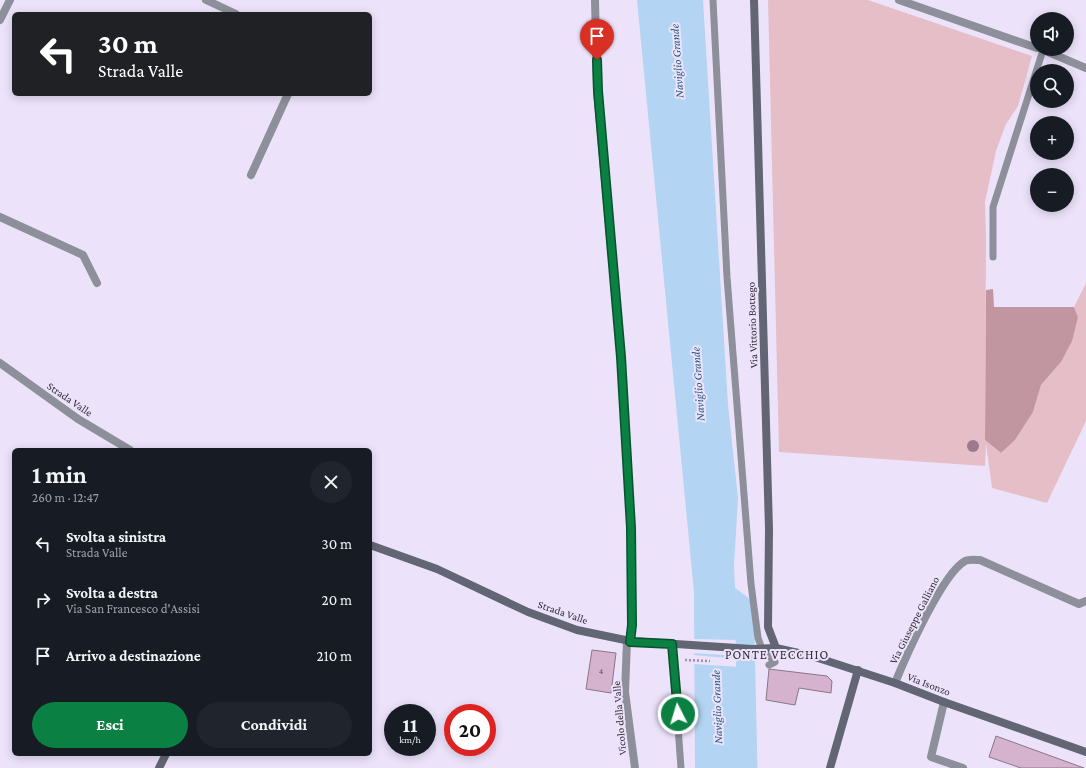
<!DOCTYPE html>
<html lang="it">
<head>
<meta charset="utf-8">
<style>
	body { margin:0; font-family:"Crimson Pro",serif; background:#20242c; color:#f1f3f6; height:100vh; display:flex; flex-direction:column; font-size:15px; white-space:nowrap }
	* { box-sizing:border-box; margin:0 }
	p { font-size:13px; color:#9ea1a6 }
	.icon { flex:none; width:22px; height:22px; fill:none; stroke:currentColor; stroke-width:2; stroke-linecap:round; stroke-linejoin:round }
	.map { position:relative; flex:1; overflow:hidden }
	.panel { position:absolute; left:12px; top:448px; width:360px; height:308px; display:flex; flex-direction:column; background:#171b24; border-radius:6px; box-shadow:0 2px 10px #0003 }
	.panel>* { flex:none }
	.hud { position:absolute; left:12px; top:12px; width:360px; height:84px; border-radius:6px; box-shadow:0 2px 10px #0003; background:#202124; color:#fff; overflow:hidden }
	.tools { position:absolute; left:1030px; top:12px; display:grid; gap:8px }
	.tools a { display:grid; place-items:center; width:44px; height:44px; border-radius:50%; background:#171b24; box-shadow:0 2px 10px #0003; font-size:20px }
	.speed { position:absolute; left:384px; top:704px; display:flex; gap:8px; font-size:20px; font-weight:700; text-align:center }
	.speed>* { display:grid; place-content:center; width:52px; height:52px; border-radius:50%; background:#171b24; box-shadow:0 2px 10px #0003; line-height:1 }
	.speed small { font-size:10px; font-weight:400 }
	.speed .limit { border:6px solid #d22; background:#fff; color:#111 }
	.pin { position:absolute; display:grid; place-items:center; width:34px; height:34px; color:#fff; margin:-41px -17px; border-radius:50% 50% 50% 0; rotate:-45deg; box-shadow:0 0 4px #0007 }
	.pin .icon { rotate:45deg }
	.me { position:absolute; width:44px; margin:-22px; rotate:355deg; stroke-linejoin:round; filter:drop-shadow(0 0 3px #0008) }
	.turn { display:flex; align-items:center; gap:14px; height:84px; padding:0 20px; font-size:18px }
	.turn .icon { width:52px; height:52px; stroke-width:2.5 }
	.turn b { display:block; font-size:28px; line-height:34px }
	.round { display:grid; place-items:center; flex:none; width:42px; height:42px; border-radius:21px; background:#20242c }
	.head { display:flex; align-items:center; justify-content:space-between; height:68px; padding:0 20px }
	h1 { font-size:24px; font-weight:700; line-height:30px }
	.primary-button { display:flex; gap:8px; margin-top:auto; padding:8px 20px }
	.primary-button a { flex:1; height:46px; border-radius:24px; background:#0b8043; color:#fff; font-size:16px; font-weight:700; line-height:46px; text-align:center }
	.primary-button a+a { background:#20242c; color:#f1f3f6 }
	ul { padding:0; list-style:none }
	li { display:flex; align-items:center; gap:12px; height:56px; padding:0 20px }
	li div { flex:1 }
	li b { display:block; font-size:15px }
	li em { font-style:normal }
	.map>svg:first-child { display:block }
</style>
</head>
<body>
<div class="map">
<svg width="1086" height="768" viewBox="0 0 1086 768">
	<rect width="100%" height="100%" fill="#ece3fb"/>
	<path fill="#e5bec8" d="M 768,0 L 868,0 L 1032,56 L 1018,106 L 1006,124 L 996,151 L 985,202 L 986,238 L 985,440 L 1001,453 L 1015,440 L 1033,412 L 1041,385 L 1061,362 L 1078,317 L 1074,307 L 1086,283 L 1086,421 L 1047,503 L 992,488 L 986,444 L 985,466 L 779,452 Z"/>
	<path fill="#c296a1" d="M 993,289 L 994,307 L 1074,307 L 1078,317 L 1072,341 L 1061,362 L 1041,385 L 1033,412 L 1015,440 L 1001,453 L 985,440 L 986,290 Z"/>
	<path fill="#b3d4f2" d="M 637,0 L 703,0 L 728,405 L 738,498 L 734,566 L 739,672 L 740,768 L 695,768 L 694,592 Z"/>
	<path fill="#ece3fb" d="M 693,639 L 740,640 L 740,656 L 693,653 Z
		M 693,655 L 740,659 L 741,667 L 693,664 Z"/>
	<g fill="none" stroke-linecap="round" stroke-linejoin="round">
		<path stroke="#b3d4f2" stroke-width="19" d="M 715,585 L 742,605 L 745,637 L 748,768"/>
	</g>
	<path fill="#d5b3cf" stroke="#8a7686" d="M 592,650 L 616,653 L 611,693 L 586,689 Z
		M 769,669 L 827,676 L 832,681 L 831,693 L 799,688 L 795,705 L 766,700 Z
		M 996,736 L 1084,768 L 1021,768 L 989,757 Z"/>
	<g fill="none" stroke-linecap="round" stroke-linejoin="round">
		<path stroke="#9892a3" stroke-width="2.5" stroke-dasharray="2 2" stroke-linecap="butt" d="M 685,660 L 710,661"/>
		<path stroke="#8d8f9a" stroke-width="7" d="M 713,0 L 727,277 L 751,584 L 758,638 L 762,649 L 775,662 L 769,665
			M 993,257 L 993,207 L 1043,50
			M 672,644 L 681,768"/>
		<path stroke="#8d8f9a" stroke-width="8" d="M 206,0 L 236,14
			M 595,0 L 597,91 L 621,357 L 632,544 L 632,625 L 630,641
			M 899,0 L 1037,48
			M 0,20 L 10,0
			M 1041,49 L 1086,68
			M 251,175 L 288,94
			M 0,217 L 83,255 L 97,283
			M 0,363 L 78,419 L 130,450
			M 627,641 L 625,692 L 635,768
			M 895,683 C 906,656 942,574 965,561 C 969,559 976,560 980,560 L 1079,604 L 1086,601
			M 944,702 L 931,757 L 963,768"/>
		<path stroke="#626574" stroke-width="8" d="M 754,0 L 769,529 L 768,627 L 776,648
			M 370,545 L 437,569 L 528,612 L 577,630 L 630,641 L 752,649 L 776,648 L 812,656 L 895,683 L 944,702 L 1086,752
			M 159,768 L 166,754
			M 830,768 L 858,670"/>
	</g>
	<circle fill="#9c798f" cx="973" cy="446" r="6"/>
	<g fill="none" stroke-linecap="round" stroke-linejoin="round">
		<g stroke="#07532c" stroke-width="10">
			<path id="route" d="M 597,60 L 598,91 L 621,357 L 631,528 L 632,625 L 630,642 L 672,644 L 678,714"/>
		</g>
		<use href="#route" stroke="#0b8043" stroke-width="7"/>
	</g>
	<g text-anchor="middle" stroke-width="4" stroke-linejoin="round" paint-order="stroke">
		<g font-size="9" fill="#5b505e">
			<text x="601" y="674">4</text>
		</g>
		<g font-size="11" fill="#322f38" stroke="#ece3fb">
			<text transform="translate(752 325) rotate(-92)" y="4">Via Vittorio Bottego</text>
			<text transform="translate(70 399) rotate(34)" y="4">Strada Valle</text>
			<text transform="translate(563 612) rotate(19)" y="4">Strada Valle</text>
			<text transform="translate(914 620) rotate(-63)" y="4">Via Giuseppe Galliano</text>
			<text transform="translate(929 684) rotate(21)" y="4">Via Isonzo</text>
			<text transform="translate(619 718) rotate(-95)" y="4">Vicolo della Valle</text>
		</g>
		<g font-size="12" font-style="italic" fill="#285a82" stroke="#ece3fb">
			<text transform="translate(677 61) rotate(-94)" y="4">Naviglio Grande</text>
			<text transform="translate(698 384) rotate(-94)" y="4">Naviglio Grande</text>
			<text transform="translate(717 707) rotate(-92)" y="4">Naviglio Grande</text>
		</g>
		<g font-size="13" letter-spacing="1" fill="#322f38" stroke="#ece3fb">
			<text x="777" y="659">PONTE VECCHIO</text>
		</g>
	</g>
</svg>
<div class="tools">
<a><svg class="icon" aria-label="sound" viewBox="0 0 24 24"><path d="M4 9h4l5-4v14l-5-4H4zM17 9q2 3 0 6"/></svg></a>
<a><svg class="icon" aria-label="search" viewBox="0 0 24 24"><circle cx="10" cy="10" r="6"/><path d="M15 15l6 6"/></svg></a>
<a>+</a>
<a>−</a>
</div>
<div class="speed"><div>11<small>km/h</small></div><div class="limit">20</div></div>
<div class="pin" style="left:597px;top:60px;background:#d93025"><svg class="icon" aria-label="arrive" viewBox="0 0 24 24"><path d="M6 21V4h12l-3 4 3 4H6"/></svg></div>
<svg class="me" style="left:678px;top:714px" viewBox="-20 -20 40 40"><circle r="17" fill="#0b8043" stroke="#fff" stroke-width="3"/><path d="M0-11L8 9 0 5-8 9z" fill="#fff"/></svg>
<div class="hud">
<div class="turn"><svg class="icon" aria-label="left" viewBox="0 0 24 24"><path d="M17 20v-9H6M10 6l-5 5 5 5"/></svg><div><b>30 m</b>Strada Valle</div></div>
</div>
<section class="panel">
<div class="head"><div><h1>1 min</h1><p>260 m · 12:47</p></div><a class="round"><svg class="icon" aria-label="close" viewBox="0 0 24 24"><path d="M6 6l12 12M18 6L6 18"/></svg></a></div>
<ul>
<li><svg class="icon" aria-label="left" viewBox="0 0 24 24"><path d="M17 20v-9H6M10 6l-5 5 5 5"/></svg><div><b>Svolta a sinistra</b><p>Strada Valle</p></div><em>30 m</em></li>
<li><svg class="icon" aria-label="right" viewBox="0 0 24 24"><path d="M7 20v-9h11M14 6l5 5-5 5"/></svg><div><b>Svolta a destra</b><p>Via San Francesco d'Assisi</p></div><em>20 m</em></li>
<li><svg class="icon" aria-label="arrive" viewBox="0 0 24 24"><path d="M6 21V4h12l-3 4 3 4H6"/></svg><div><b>Arrivo a destinazione</b></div><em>210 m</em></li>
</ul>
<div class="primary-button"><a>Esci</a><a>Condividi</a></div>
</section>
</div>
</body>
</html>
